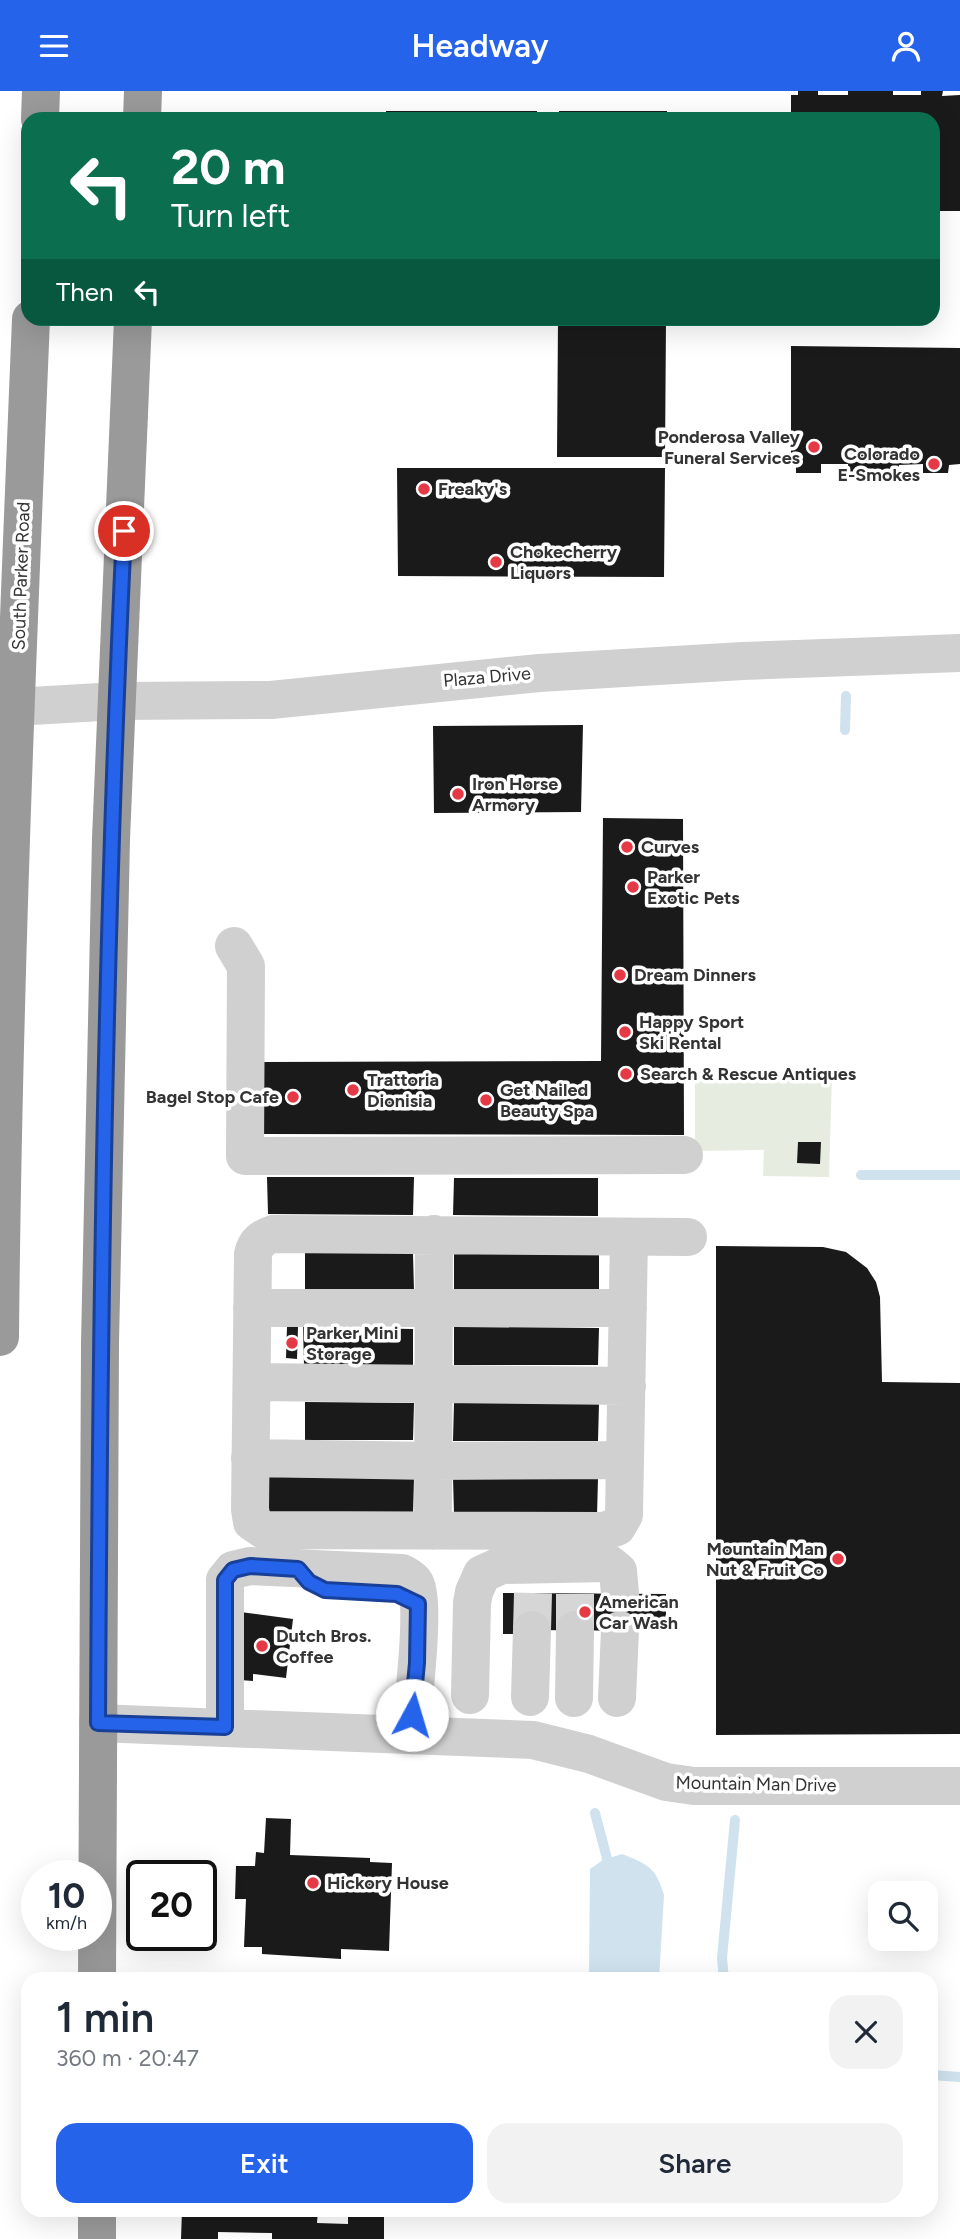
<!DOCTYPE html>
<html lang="en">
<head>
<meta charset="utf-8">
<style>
	body { margin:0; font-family:Figtree,sans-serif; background:#f2f2f3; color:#1f2937; height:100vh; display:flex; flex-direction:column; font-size:26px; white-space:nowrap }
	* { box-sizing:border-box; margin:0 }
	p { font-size:23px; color:#747a83 }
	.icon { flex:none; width:38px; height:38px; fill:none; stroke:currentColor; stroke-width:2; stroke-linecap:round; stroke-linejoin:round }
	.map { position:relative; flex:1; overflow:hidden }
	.panel { position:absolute; left:21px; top:1881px; width:917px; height:245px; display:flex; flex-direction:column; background:#fff; border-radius:21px; box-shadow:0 7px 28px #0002 }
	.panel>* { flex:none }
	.top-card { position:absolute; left:21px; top:21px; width:919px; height:214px; border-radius:21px; box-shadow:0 7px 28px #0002; background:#0b6e4f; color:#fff; overflow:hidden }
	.tools { position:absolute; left:868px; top:1790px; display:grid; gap:14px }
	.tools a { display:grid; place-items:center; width:70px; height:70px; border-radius:14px; background:#fff; box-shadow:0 7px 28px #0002; font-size:35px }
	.speed { position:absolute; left:21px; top:1769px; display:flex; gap:14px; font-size:35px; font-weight:700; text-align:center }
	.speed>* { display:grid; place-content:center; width:91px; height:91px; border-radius:50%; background:#fff; box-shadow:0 7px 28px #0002; line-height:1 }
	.speed small { font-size:18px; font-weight:400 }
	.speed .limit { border:4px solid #111; border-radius:10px; background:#fff; color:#111 }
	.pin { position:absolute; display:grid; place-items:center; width:60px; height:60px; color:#fff; margin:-30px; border:4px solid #fff; border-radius:50%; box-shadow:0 2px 7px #0007 }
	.me { position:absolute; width:77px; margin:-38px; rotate:6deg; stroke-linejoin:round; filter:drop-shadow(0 0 5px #0008) }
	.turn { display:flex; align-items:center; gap:24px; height:147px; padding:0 35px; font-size:32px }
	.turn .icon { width:91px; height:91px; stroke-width:2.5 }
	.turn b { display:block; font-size:49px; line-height:60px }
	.then { display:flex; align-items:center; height:66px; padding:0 35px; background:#0003; gap:14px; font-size:26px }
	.round { display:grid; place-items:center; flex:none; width:74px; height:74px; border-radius:21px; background:#f2f2f3 }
	.overview { display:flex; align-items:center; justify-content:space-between; height:119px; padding:0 35px }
	h1 { font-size:42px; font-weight:600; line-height:52px }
	.button { display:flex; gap:14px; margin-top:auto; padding:14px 35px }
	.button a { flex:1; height:80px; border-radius:21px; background:#2563eb; color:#fff; font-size:28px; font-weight:600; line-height:80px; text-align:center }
	.button a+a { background:#f2f2f3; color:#1f2937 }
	header { display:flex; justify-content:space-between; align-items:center; height:91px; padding:0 35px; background:#2563eb; color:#fff; font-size:32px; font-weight:600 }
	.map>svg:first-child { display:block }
</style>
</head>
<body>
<header><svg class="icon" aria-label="menu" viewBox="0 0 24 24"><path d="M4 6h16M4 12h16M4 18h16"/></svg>Headway<svg class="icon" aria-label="person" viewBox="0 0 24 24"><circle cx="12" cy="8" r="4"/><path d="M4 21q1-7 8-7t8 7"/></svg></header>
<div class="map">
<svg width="960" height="2148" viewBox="0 0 960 2148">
	<rect width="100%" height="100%" fill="#fff"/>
	<path fill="#e6ecdf" d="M 695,983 L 832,985 L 829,1086 L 763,1085 L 764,1059 L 695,1060 Z"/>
	<path fill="#cfe2ee" d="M 622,1763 C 647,1773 656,1776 664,1804 L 659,1888 L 589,1888 L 590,1778 L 603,1769 Z"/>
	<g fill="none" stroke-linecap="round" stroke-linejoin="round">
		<path stroke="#cfe2ee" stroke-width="10" d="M 845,639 L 846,605
			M 861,1084 L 960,1084
			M 595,1722 L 610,1779
			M 724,1888 L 722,1867 L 735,1729
			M 931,1984 L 960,1986"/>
	</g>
	<path fill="#1a1a1a" d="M 798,0 L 818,0 L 818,4 L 848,4 L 848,0 L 893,0 L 893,4 L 921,4 L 921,0 L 943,0 L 942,5 L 960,4 L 960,120 L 933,120 L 933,28 L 791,28 L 791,4 L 798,4 Z
		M 386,20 L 537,20 L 537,28 L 386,28 Z
		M 559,20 L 667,20 L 667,28 L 559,28 Z
		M 558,228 L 666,228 L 665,366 L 557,366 Z
		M 791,255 L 960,257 L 960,373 L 949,374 L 948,382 L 923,382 L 923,373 L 899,374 L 898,382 L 848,383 L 848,373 L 821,373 L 821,382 L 796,382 L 796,373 L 791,373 Z
		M 397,377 L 665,377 L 664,486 L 398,485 Z
		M 583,634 L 581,721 L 434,722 L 433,635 Z
		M 603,727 L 683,728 L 684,1044 L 263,1043 L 263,971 L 601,970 Z
		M 798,1051 L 821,1051 L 820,1073 L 797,1072 Z
		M 267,1086 L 414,1086 L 413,1124 L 268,1123 Z
		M 454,1087 L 598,1087 L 598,1125 L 453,1124 Z
		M 716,1155 L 823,1156 L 846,1161 L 867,1177 L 876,1191 L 880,1206 L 882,1291 L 960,1292 L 960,1643 L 716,1644 Z
		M 305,1161 L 413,1162 L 414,1200 L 305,1200 Z
		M 454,1162 L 599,1163 L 599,1200 L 454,1199 Z
		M 287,1236 L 298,1236 L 297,1268 L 286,1267 Z
		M 303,1236 L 413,1238 L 413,1275 L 304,1274 Z
		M 454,1236 L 599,1237 L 598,1274 L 454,1274 Z
		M 305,1311 L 414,1312 L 413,1349 L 305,1349 Z
		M 454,1312 L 599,1312 L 598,1350 L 453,1350 Z
		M 268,1386 L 414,1387 L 413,1424 L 267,1423 Z
		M 453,1386 L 598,1387 L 597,1425 L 454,1424 Z
		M 503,1502 L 666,1503 L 666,1540 L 527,1539 L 526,1543 L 503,1543 Z
		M 240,1521 L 293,1528 L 286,1587 L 253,1583 L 253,1590 L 240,1589 Z
		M 266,1727 L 291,1728 L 290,1764 L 370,1767 L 370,1771 L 392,1772 L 389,1860 L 341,1858 L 341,1868 L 262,1863 L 262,1856 L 244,1856 L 246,1808 L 235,1808 L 236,1775 L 255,1775 L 256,1761 L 264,1762 Z
		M 182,2119 L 318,2119 L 317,2132 L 348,2133 L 348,2119 L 384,2119 L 384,2148 L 272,2148 L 272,2142 L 218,2141 L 218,2148 L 181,2148 Z"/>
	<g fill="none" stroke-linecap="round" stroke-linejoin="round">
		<path stroke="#d6d6d6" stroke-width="38" stroke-dasharray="38 19" stroke-linecap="butt" d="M 532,1539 L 533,1502
			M 575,1539 L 575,1503"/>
		<path stroke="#d0d0d0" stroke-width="38" d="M 0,621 L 15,616 L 117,610 L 271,609 L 539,582 L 743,570 L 960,562
			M 234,855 L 246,875 L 245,1065 L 684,1064
			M 629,1146 L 624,1424 L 617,1436 L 603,1440 L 264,1439 L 252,1431 L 250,1418 L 253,1163 C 256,1151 262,1147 273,1143 L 688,1146
			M 252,1217 L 628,1217
			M 252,1291 L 627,1295
			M 250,1367 L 433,1370 L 625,1369
			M 433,1440 L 434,1143
			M 470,1604 L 472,1512 L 474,1501 L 482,1483 L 502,1474 L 608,1472 L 618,1480 L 620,1503
			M 530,1606 L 532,1539
			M 574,1607 L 575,1539
			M 617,1607 L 620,1539
			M 98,1632 L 533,1649 L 589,1663 L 666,1691 L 694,1695 L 960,1695
			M 225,1636 L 225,1489 L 233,1479 L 250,1475 L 402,1482 C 407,1485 412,1487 415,1492 C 426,1510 413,1618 409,1643"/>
		<path stroke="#9a9a9a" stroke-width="38" d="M 40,28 L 41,0
			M 142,28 L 143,0
			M 0,1246 C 3,906 17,567 31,228
			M 97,1888 L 100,1252 L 111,748 L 133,228
			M 97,2119 L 97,2148"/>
	</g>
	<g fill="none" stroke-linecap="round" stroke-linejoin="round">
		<g stroke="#184099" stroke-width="18">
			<path id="route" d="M 124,440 C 105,837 100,1235 98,1632 L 225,1636 L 225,1489 L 233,1479 L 250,1475 L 298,1478 L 309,1491 L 325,1499 L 397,1503 L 418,1513 L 417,1572 L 412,1624"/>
		</g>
		<use href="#route" stroke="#2563eb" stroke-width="12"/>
	</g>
	<g fill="#e63946" stroke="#fff" stroke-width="2.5">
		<circle cx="814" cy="356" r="7"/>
		<circle cx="934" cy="373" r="7"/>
		<circle cx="424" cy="398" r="7"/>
		<circle cx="496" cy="471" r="7"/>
		<circle cx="458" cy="703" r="7"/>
		<circle cx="627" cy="756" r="7"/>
		<circle cx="633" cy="796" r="7"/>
		<circle cx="620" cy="884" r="7"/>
		<circle cx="625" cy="941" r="7"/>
		<circle cx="626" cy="983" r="7"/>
		<circle cx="353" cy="999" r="7"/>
		<circle cx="293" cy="1006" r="7"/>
		<circle cx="486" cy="1009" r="7"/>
		<circle cx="292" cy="1252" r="7"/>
		<circle cx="838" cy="1468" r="7"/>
		<circle cx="585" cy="1521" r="7"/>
		<circle cx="262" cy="1555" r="7"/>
		<circle cx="313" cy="1792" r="7"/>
	</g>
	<g text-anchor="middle" stroke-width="7" stroke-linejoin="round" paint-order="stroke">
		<g font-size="18" font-weight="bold" fill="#333" stroke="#fff" text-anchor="start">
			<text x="800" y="352" text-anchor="end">Ponderosa Valley<tspan x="800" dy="21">Funeral Services</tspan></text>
			<text x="920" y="369" text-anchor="end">Colorado<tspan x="920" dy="21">E-Smokes</tspan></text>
			<text x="438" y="404">Freaky's</text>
			<text x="510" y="467">Chokecherry<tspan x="510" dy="21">Liquors</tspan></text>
			<text x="472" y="699">Iron Horse<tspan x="472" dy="21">Armory</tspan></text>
			<text x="641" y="762">Curves</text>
			<text x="647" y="792">Parker<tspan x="647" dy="21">Exotic Pets</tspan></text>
			<text x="634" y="890">Dream Dinners</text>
			<text x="639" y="937">Happy Sport<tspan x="639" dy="21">Ski Rental</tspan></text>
			<text x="640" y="989">Search &amp; Rescue Antiques</text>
			<text x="367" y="995">Trattoria<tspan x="367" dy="21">Dionisia</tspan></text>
			<text x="500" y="1005">Get Nailed<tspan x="500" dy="21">Beauty Spa</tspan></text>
			<text x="279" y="1012" text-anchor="end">Bagel Stop Cafe</text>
			<text x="306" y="1248">Parker Mini<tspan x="306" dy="21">Storage</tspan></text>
			<text x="824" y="1464" text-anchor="end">Mountain Man<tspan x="824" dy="21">Nut &amp; Fruit Co</tspan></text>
			<text x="599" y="1517">American<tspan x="599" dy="21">Car Wash</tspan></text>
			<text x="276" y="1551">Dutch Bros.<tspan x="276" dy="21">Coffee</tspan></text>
			<text x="327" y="1798">Hickory House</text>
		</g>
		<g font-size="18" fill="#333" stroke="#fff">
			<text transform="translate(21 485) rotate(-88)" y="6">South Parker Road</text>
			<text transform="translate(487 586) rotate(-5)" y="6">Plaza Drive</text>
			<text transform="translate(756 1693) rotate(1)" y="6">Mountain Man Drive</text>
		</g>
	</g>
</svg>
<div class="tools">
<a><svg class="icon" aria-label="search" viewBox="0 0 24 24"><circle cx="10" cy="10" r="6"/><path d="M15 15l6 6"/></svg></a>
</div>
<div class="speed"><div>10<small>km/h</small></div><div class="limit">20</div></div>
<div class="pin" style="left:124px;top:440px;background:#d93025"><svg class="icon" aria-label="arrive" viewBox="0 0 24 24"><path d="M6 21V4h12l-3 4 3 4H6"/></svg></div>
<svg class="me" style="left:412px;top:1624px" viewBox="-20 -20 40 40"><circle r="19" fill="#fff"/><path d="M0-13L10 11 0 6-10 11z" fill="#2563eb"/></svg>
<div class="top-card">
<div class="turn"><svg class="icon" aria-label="left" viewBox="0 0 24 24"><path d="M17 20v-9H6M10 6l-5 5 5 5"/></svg><div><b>20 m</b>Turn left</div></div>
<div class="then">Then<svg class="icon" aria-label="left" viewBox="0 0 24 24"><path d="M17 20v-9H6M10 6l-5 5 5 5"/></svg></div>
</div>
<section class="panel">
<div class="overview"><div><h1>1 min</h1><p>360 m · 20:47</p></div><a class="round"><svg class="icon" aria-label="close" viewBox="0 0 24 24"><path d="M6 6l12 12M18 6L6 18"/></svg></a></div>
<div class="button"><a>Exit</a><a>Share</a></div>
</section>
</div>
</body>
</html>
